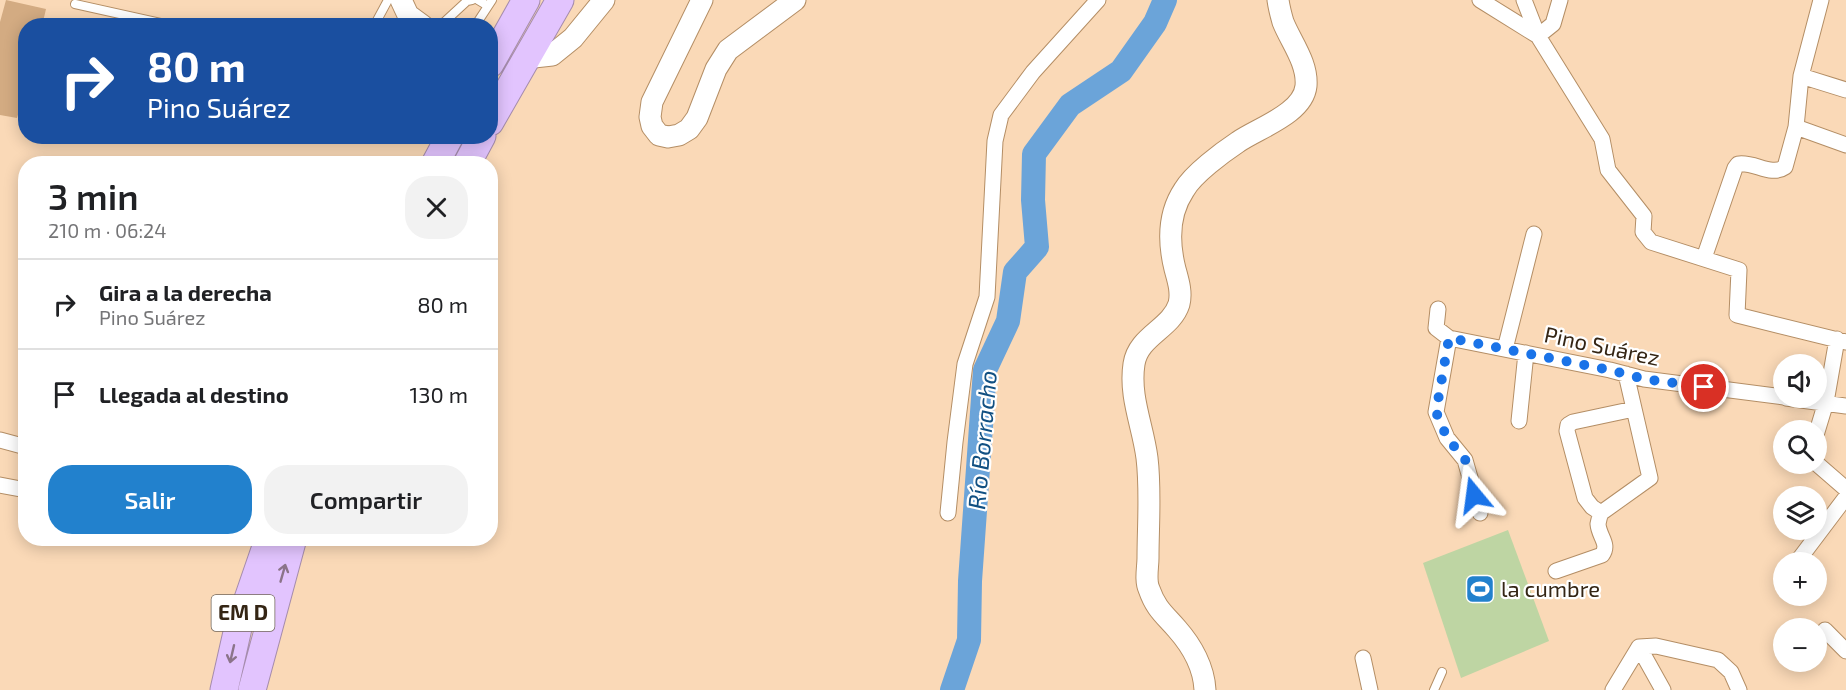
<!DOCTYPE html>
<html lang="es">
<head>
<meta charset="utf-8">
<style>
	body { margin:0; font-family:"Exo 2",sans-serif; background:#f2f2f2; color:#202124; height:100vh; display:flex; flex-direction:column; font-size:22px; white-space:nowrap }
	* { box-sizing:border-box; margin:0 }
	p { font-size:20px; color:#757577 }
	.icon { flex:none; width:33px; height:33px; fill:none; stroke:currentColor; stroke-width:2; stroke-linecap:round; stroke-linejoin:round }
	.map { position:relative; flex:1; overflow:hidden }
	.panel { position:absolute; left:18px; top:156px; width:480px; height:390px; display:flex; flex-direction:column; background:#fff; border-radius:24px; box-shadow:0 3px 15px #0003 }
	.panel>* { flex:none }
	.top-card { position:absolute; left:18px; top:18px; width:480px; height:126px; border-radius:24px; box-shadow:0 3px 15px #0003; background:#1a4fa0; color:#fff; overflow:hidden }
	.fabs { position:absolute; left:1773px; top:354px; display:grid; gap:12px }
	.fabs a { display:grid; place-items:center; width:54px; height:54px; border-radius:50%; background:#fff; box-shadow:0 3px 15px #0003; font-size:30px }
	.pin { position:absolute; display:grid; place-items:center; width:51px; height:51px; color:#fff; margin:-26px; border:3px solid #fff; border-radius:50%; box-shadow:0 2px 6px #0007 }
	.me { position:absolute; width:66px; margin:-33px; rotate:344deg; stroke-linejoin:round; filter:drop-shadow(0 0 4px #0008) }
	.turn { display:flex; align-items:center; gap:21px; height:126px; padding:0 30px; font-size:27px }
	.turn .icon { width:78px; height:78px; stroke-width:2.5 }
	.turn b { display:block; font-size:42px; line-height:51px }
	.round { display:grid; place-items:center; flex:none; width:63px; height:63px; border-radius:24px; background:#f2f2f2 }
	.head { display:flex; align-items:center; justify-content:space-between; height:102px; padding:0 30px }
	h1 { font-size:36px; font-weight:600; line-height:45px }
	.action { display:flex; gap:12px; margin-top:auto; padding:12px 30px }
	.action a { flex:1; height:69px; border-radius:24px; background:#2281cd; color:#fff; font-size:24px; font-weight:600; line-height:69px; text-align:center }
	.action a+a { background:#f2f2f2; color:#202124 }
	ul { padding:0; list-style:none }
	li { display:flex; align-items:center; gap:18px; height:90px; padding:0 30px; border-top:2px solid #e0e0e0 }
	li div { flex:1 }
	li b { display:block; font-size:22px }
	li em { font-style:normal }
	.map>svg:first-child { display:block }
</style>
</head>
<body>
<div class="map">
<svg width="1846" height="690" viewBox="0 0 1846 690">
	<rect width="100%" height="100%" fill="#fad9b7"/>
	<path fill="#bed5a3" d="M 1508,530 L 1549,641 L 1461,678 L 1423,563 Z"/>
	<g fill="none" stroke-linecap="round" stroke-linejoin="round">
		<path stroke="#6ba4d9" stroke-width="24" d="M 952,690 L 969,640 L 970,581 L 985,370 L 1008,321 L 1015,272 L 1037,247 L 1033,200 L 1034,154 L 1070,105 L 1121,71 L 1155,23 L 1165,0"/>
	</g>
	<path fill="#d3ab82" d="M 6,0 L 46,9 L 42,26 L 26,26 L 26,88 L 17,118 L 0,115 L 0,22 Z"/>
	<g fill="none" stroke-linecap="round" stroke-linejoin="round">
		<g stroke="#b48e65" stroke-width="10">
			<path id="service" d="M 478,0 L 488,6
				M 75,4 L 174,26
				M 374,26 L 388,0
				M 440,26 L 467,1 L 472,0
				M 475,26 L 492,0
				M 1434,690 L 1442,672"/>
		</g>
		<g stroke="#b48e65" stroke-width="17">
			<path id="minor" d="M 1480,0 L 1538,36 L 1553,24 L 1560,0
				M 1524,0 L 1538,36 L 1602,139 L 1608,170 L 1644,216 L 1643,232 L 1651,242 L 1739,270 L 1737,315 L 1846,342
				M 1801,76 L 1846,90
				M 1796,127 L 1846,145
				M 1704,258 L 1735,168 L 1738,164 C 1754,161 1771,177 1785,167 L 1796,127 L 1801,76 L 1821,0
				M 1438,309 L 1436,328 L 1449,338 L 1610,370 L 1644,379 L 1784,397
				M 1449,338 L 1436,412 L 1447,438 L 1465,460 L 1480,513
				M 1505,349 L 1534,234
				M 1786,398 L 1846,406
				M 1519,421 L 1526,353
				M 1816,435 L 1826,402 L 1837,339
				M 0,440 L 26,447
				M 1816,463 L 1846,489
				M 0,485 L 26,490
				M 948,513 L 955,442 L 965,364 L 987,297 L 995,141 L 1001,115 L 1033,72 L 1098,0
				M 1601,513 L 1592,507 L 1585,498 L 1567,431 L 1568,425 L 1573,422 L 1634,409
				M 1797,562 L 1846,497
				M 1556,571 L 1602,555 C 1610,544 1599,537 1598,524 C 1598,524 1600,514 1601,513 L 1650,478 L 1626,374
				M 1825,630 L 1846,651
				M 1639,647 L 1663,690
				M 1363,658 L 1370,690
				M 1613,690 L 1639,647 L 1656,646 L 1718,660 L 1731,672 L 1739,690"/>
		</g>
		<g stroke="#b48e65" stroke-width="23">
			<path id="secondary" d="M 401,0 L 408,15 L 423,26
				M 702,0 L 652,102 L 650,117 L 652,126 L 659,135 L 668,137 L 679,135 L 689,129 L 697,118 L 716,69 L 728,50 L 795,0
				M 534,57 L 552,55 L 573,38 L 604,0
				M 1205,690 C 1204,668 1192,646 1177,629 C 1164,614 1156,609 1149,589 C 1145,580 1148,567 1148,558 C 1148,525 1151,491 1147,458 C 1143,426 1129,397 1134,364 C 1138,336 1171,329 1179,304 C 1182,292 1178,280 1175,269 C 1168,241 1168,214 1184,190 C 1193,174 1223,152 1238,142 C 1258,128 1303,114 1306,86 C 1308,63 1291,42 1283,22 C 1281,15 1279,7 1278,0"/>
		</g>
		<g stroke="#a58cac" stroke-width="29">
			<path id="motorway" d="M 490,64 L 526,0
				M 490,122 L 560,0
				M 435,164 L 450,136
				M 467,164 L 482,136
				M 224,690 L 238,628 L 269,538
				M 252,690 L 293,538"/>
		</g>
		<use href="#service" stroke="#fff" stroke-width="8"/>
		<use href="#minor" stroke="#fff" stroke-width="15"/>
		<use href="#secondary" stroke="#fff" stroke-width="21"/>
		<use href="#motorway" stroke="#e2c4fe" stroke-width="27"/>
	</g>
	<defs><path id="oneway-shaft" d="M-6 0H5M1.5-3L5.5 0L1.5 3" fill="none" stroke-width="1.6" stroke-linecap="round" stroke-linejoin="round" transform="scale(1.5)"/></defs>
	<g stroke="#8b7489">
		<use href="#oneway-shaft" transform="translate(283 573) rotate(-74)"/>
		<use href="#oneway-shaft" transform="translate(232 654) rotate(103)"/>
	</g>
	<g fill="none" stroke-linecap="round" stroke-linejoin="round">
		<path stroke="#1a73e8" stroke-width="10" stroke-dasharray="0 18" d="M 1474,495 L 1465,459 L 1447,438 L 1436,412 L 1449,338 L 1610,370 L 1644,379 L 1704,387"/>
	</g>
	<defs>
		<g id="stadium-square" transform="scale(1.5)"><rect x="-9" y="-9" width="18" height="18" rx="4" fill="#2281cd" stroke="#fff"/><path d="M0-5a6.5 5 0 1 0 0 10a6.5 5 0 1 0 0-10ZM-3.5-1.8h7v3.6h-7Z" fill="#fff"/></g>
	</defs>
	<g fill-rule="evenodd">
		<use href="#stadium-square" x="1480" y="589"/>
	</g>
	<g text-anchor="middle" stroke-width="4.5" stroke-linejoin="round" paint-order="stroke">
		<rect fill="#fff" stroke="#71665a" stroke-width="1.5" x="211.5" y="595" width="63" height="36" rx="4.5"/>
		<g font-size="21" font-weight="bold" fill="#342514">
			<text x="243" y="620">EM D</text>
		</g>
		<g font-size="22" fill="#342514" stroke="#fff">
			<text transform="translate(1602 346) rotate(12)" y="8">Pino Suárez</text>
		</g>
		<g font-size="22" fill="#342514" stroke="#fff" text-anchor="start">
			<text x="1501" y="597">la cumbre</text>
		</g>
		<g font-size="24" font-style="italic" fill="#115082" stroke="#fff">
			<text transform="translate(983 440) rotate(-85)" y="8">Río Borracho</text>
		</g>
	</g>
</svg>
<div class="fabs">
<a><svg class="icon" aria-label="sound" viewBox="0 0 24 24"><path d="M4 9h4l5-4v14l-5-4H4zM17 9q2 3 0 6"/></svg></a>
<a><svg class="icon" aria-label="search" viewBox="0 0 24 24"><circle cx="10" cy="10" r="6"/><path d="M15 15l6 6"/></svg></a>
<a><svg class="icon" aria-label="layers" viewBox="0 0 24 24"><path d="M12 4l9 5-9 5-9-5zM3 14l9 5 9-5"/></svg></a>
<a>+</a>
<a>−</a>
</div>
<div class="pin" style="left:1704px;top:387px;background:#d93025"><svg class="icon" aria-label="arrive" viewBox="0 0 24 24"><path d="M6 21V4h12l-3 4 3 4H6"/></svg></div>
<svg class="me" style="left:1474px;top:495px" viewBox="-20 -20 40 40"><path d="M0-17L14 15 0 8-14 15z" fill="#1a73e8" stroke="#fff" stroke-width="4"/></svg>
<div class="top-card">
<div class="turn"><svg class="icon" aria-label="right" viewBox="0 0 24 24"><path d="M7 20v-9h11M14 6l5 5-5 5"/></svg><div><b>80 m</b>Pino Suárez</div></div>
</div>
<section class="panel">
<div class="head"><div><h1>3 min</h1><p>210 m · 06:24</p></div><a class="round"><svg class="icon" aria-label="close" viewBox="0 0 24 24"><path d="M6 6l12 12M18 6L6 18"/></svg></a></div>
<ul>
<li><svg class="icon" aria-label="right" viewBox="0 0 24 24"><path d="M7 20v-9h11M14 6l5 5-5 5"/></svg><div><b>Gira a la derecha</b><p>Pino Suárez</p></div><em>80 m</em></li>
<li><svg class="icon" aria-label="arrive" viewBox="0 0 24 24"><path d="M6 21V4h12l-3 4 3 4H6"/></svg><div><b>Llegada al destino</b></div><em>130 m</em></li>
</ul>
<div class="action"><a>Salir</a><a>Compartir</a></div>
</section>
</div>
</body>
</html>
